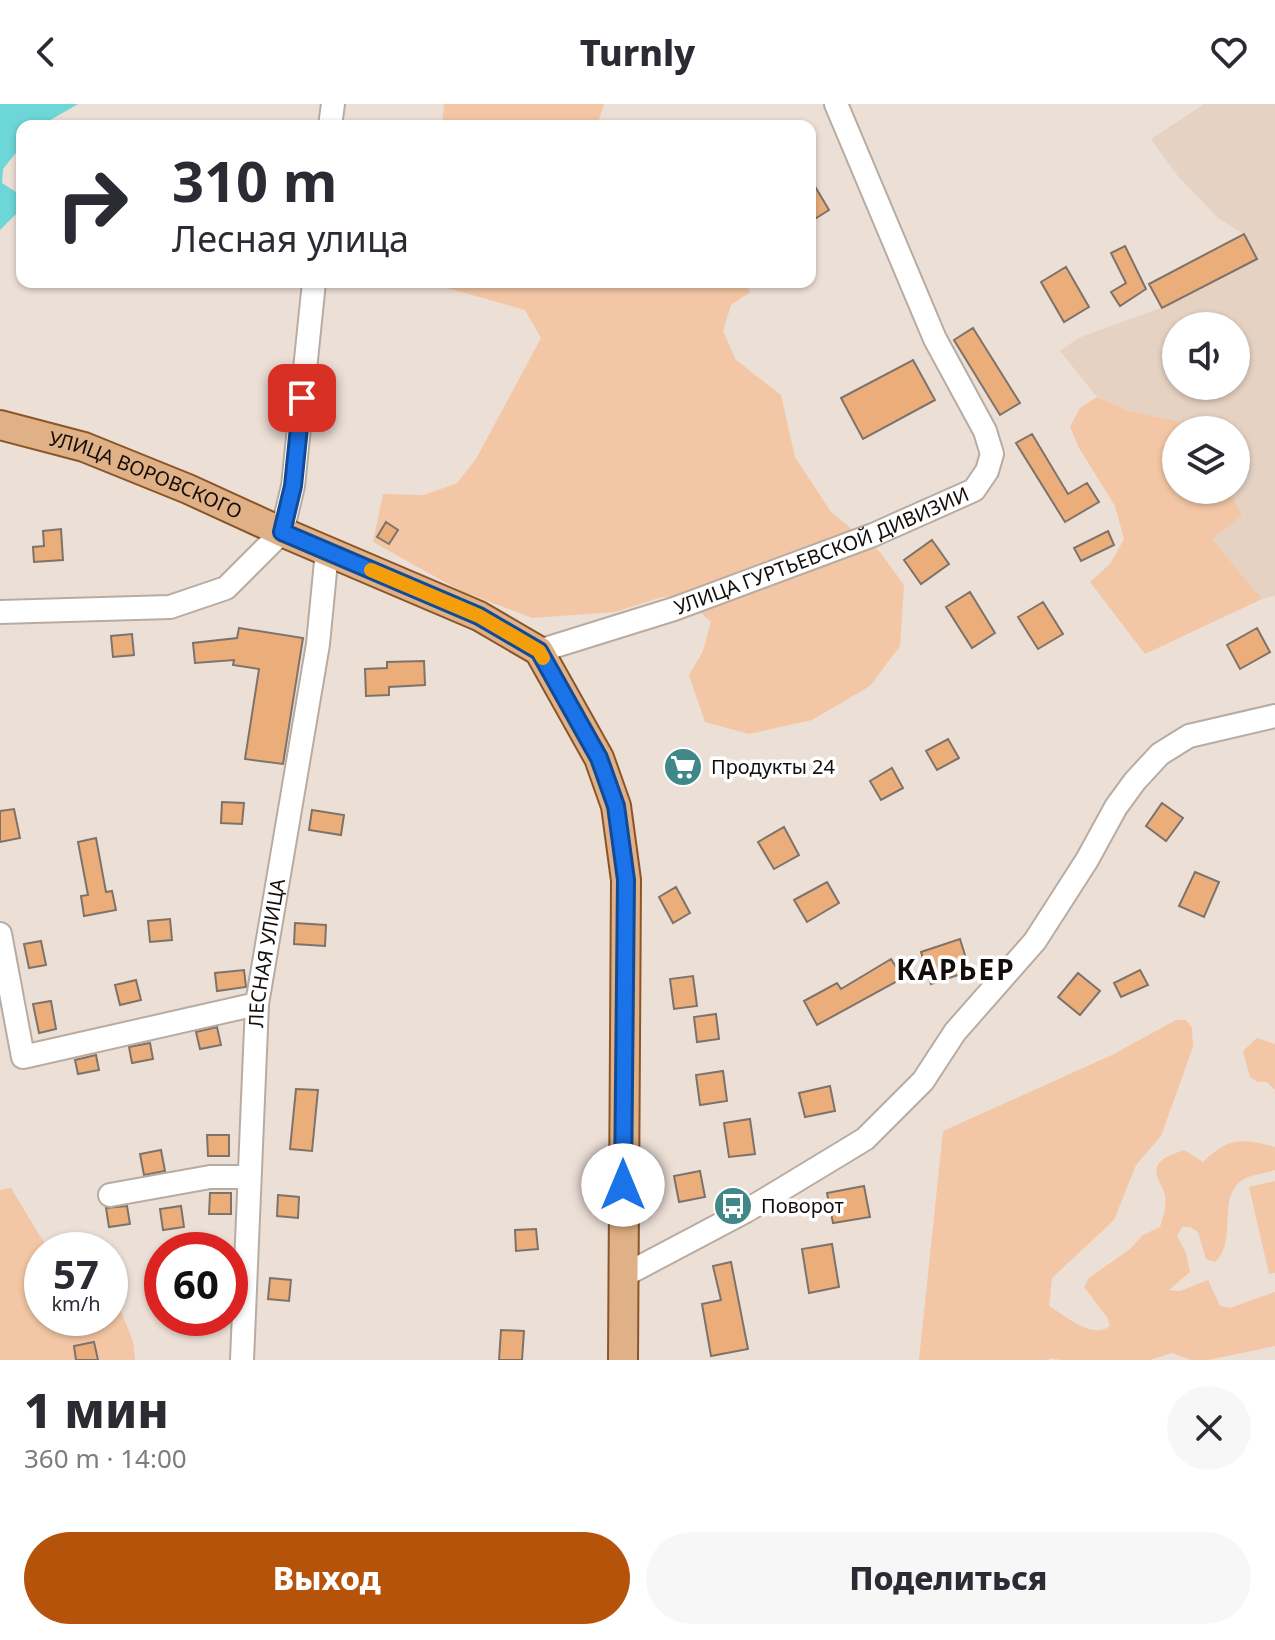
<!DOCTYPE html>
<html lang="ru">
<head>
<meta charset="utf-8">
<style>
	body { margin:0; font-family:"Noto Sans",sans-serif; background:#f7f7f7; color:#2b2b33; height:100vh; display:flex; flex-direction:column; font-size:30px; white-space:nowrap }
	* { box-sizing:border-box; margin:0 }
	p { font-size:26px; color:#7c7c81 }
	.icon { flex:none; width:44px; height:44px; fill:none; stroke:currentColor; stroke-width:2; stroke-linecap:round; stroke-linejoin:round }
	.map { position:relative; height:1256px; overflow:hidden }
	.side { display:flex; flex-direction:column; background:#fff; flex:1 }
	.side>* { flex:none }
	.guide { position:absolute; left:16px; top:16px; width:800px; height:168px; border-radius:16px; box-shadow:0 2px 6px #0004; background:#fff; color:#2b2b33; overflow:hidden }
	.buttons { position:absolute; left:1162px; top:208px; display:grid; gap:16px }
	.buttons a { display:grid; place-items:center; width:88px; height:88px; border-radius:50%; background:#fff; box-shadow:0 2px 6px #0004; font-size:40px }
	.speed { position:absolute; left:24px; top:1128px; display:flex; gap:16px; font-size:40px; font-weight:700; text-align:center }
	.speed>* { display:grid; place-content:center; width:104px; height:104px; border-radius:50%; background:#fff; box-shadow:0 2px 6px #0004; line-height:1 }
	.speed small { font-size:20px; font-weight:400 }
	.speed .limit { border:12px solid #d22; background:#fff; color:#111 }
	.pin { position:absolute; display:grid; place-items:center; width:68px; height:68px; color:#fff; margin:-34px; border-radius:16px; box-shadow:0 4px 12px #0006 }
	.me { position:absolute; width:88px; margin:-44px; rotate:0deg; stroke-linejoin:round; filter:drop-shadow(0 0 6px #0008) }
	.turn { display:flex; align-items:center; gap:28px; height:168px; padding:0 24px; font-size:36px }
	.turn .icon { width:104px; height:104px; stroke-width:2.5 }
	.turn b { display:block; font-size:56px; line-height:68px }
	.round { display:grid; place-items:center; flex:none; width:84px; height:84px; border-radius:42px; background:#f7f7f7 }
	.summary { display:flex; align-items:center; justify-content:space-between; height:136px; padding:0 24px }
	h1 { font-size:48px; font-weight:800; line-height:60px }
	.action { display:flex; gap:16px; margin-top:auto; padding:16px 24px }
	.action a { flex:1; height:92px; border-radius:48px; background:#b45309; color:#fff; font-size:32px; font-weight:800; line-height:92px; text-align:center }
	.action a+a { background:#f7f7f7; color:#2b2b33 }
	header { display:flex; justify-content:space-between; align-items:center; height:104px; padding:0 24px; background:#fff; font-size:36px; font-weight:800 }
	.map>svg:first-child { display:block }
</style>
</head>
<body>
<header><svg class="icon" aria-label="back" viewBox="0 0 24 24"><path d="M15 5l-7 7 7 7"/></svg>Turnly<svg class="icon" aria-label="heart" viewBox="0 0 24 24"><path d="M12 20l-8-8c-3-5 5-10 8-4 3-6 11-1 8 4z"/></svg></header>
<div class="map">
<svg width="1275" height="1256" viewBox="0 0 1275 1256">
	<rect width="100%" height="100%" fill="#ecdfd6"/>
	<path fill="#e5d2c3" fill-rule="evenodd" d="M 1204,0 L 1275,0 L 1275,492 L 1262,495 L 1211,434 L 1242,412 L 1229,386 L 1236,386 L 1236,326 L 1190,326 L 1177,317 L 1130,307 L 1097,293 L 1060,247 L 1078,234 L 1161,204 L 1149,180 L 1243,130 L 1218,114 L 1177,71 L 1151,35 ZM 1176,222 L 1236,222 L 1236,282 L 1176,282 Z"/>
	<path fill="#f3c7a5" d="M 444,0 L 604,0 L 597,22 L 442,22 Z
		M 426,178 L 745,178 L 750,188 L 731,201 L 723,227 L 736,256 L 781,291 L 795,353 L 831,408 L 880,448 L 904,481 L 900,542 L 870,582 L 812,616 L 749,630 L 705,618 L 689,571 L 703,547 L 711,518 L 684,493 L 662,493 L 615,508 L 533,514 L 461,487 L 373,438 L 383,390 L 424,391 L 457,379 L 476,355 L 541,234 L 525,206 Z
		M 1097,293 L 1130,307 L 1177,317 L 1190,326 L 1176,326 L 1176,386 L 1229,386 L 1242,412 L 1212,435 L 1262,495 L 1145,550 L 1090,478 L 1110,460 L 1124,435 L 1115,402 L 1079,344 L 1070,323 L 1080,304 Z
		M 1176,916 L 1186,916 L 1192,924 L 1193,943 L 1161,1032 L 1136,1061 L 1114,1116 L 1052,1174 L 1049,1202 C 1066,1212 1092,1236 1110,1222 L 1107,1213 L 1084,1183 L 1089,1174 L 1130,1145 L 1143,1131 L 1160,1123 C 1163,1113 1167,1103 1165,1092 C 1164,1085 1160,1081 1158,1074 C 1151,1056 1171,1051 1184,1046 L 1203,1058 C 1228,1033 1243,1034 1275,1043 L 1275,1066 C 1265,1070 1253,1070 1244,1075 C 1215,1092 1239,1137 1215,1158 L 1206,1155 L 1198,1128 L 1190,1123 L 1182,1123 L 1177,1132 L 1186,1149 L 1190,1168 L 1169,1186 L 1180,1187 L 1208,1176 L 1220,1202 L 1230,1204 L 1275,1188 L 1275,1242 L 1208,1256 L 1191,1256 L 1172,1249 L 1150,1256 L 1061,1256 L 1050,1254 L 1049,1256 L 919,1256 L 943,1027 L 1114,950 Z
		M 1257,934 L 1275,940 L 1275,986 L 1267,978 L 1258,978 L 1250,973 L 1243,947 Z
		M 1275,1077 L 1275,1169 L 1269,1170 L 1249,1083 Z
		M 11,1084 L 46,1142 L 47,1146 L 42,1146 L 42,1214 L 110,1214 L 110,1190 L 114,1190 L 133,1237 L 135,1256 L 0,1256 L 0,1086 Z"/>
	<path fill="#6dd6d6" d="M 0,0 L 78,0 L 40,22 L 22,22 L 22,41 L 3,65 L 2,79 L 22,92 L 22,104 L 0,126 Z"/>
	<path fill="#ebae7b" stroke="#7e736a" stroke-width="2" d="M 810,74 L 829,106 L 810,118 Z
		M 1244,130 L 1257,155 L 1162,204 L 1149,180 Z
		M 1125,142 L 1146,185 L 1120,202 L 1111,188 L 1126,179 L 1111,149 Z
		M 1066,163 L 1089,203 L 1064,218 L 1041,178 Z
		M 973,224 L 1020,299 L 1000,311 L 954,236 Z
		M 913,256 L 935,296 L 863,335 L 841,294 Z
		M 1032,330 L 1068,390 L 1087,379 L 1099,398 L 1065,418 L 1016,339 Z
		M 386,418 L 398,426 L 389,440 L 377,433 Z
		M 61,425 L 63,456 L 34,458 L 33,443 L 44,442 L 43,427 Z
		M 1108,427 L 1114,441 L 1081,457 L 1074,444 Z
		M 932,436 L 949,460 L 921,480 L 904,456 Z
		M 970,488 L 995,529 L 972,544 L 946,503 Z
		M 1043,498 L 1063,530 L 1038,545 L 1018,513 Z
		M 239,524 L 303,534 L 283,660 L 245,655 L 259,565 L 233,561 L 234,556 L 195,559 L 193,539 L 237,534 Z
		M 1257,524 L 1270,548 L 1240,565 L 1227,541 Z
		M 132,530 L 134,551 L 113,553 L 111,532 Z
		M 424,557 L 425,581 L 389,583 L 389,591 L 366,592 L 365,565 L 387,564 L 387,558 Z
		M 948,635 L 959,654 L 937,666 L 926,647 Z
		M 892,664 L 903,684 L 881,696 L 870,677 Z
		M 222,698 L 244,699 L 242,720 L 221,719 Z
		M 1162,699 L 1183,714 L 1166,737 L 1146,722 Z
		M 14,705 L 20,734 L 0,738 L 0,707 Z
		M 312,706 L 344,711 L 341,731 L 309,726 Z
		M 784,723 L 799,751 L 774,765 L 758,738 Z
		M 96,734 L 106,788 L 112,787 L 116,806 L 84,812 L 81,792 L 88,791 L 78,738 Z
		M 1195,768 L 1219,778 L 1204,813 L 1179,802 Z
		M 827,778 L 839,799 L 807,818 L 794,796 Z
		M 676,783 L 690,809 L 673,819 L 659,793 Z
		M 170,815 L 172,836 L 150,838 L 148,817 Z
		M 295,819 L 326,821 L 325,842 L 294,840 Z
		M 960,835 L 970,867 L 931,880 L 921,848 Z
		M 41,837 L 46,861 L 29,864 L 24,840 Z
		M 891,855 L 903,874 L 817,921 L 804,897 L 837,879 L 841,885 Z
		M 244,866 L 246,883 L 217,887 L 215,869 Z
		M 1140,866 L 1148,881 L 1121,893 L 1114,879 Z
		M 1078,869 L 1100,887 L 1080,911 L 1058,893 Z
		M 693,872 L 697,902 L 674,905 L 670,875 Z
		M 136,876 L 141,896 L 120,901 L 115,881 Z
		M 51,897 L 56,925 L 39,929 L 33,900 Z
		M 716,910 L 719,935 L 697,938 L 694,913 Z
		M 217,923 L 221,941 L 200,945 L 196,928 Z
		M 150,939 L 153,955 L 132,959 L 129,943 Z
		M 96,951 L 99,966 L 78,970 L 75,956 Z
		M 723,967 L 727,997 L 700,1001 L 696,971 Z
		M 830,982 L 835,1007 L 805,1013 L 799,989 Z
		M 296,985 L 318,986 L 312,1047 L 290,1045 Z
		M 750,1015 L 755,1050 L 729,1053 L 724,1019 Z
		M 207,1031 L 229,1031 L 229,1052 L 208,1052 Z
		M 161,1046 L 165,1067 L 144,1071 L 140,1050 Z
		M 700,1067 L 705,1093 L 679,1098 L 674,1072 Z
		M 864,1082 L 870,1113 L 833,1119 L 827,1089 Z
		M 210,1089 L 231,1089 L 231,1110 L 209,1110 Z
		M 278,1091 L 299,1093 L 298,1114 L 277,1112 Z
		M 127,1102 L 130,1120 L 109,1123 L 106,1104 Z
		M 181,1102 L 184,1123 L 163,1126 L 160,1105 Z
		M 536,1125 L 538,1145 L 516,1147 L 515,1126 Z
		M 832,1140 L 839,1183 L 809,1189 L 802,1145 Z
		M 731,1158 L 748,1245 L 711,1252 L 702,1200 L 721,1196 L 713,1162 Z
		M 270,1174 L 291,1176 L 289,1197 L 268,1195 Z
		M 501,1226 L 524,1227 L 522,1256 L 499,1256 Z
		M 94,1238 L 98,1256 L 76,1256 L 74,1242 Z"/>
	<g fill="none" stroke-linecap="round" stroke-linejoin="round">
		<g stroke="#b8aca2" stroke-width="26">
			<g id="minor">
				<path d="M 330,22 L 333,0"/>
				<path d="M 0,508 L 170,503 L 226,484 L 282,428 L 293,382 L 314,178"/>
				<path id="s1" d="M 539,547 L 674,505 L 873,431 L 974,386 L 987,367 L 992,350 L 985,327 L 935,235 L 836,0"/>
				<path d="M 0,830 L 23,953 L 257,900"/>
				<path d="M 110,1091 L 210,1073 L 248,1073"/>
				<path d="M 623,1172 L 746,1107 L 865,1035 L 923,977 L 955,928 L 1035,837 L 1087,756 L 1116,703 L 1135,677 L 1160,650 L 1189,632 L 1275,612"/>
				<path id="s2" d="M 242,1256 L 257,900 L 318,540 L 327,447"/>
			</g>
		</g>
		<g stroke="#8b5627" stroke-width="32">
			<g id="major">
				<path id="s3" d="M 0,321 L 84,343 L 188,385 L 282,428 L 479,512 L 539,547 L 599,654 L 616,702 L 626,776 L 623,1256"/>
			</g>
		</g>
		<use href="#minor" stroke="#fff" stroke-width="22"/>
		<use href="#major" stroke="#e0b186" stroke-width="28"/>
	</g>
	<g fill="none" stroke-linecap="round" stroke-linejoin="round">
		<g stroke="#114b97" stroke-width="20">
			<path id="route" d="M 302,294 L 293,382 L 282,428 L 479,512 L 539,547 L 599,654 L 616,702 L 626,776 L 623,1081"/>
		</g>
		<use href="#route" stroke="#1a73e8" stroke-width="14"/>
		<path stroke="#f59e0b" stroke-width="14" d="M 371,466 L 479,512 L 539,547 L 543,554"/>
	</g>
	<defs>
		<g id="supermarket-disc" transform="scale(2)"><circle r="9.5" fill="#408888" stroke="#fff"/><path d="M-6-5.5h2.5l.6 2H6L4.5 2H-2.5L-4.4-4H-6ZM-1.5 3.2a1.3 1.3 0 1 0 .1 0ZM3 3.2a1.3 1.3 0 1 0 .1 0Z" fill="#fff"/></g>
		<g id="bus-disc" transform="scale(2)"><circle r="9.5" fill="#408888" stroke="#fff"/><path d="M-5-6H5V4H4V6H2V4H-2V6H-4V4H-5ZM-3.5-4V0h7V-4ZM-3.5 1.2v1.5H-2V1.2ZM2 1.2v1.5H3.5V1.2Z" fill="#fff"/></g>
	</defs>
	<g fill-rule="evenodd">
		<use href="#supermarket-disc" x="683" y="663"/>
		<use href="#bus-disc" x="733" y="1102"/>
	</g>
	<g text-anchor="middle" stroke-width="7" stroke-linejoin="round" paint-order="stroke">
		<g font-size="20" fill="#130e0b" stroke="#fff">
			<text dy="7" stroke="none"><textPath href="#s3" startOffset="154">УЛИЦА ВОРОВСКОГО</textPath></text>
			<text dy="7" stroke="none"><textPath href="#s1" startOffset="300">УЛИЦА ГУРТЬЕВСКОЙ ДИВИЗИИ</textPath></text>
			<text dy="7" stroke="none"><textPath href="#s2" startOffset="408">ЛЕСНАЯ УЛИЦА</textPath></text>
		</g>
		<g font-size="20" fill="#130e0b" stroke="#fff" text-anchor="start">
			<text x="711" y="670">Продукты 24</text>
			<text x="761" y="1109">Поворот</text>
		</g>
		<g font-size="28" font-weight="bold" letter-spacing="2" fill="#130e0b" stroke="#fff">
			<text x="956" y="876">КАРЬЕР</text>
		</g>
	</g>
</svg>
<div class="buttons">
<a><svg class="icon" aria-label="sound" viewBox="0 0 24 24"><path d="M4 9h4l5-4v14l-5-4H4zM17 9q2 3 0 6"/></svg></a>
<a><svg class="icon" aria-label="layers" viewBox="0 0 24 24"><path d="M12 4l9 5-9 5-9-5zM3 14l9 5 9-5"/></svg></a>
</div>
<div class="speed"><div>57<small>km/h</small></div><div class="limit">60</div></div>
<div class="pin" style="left:302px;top:294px;background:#d93025"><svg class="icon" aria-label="arrive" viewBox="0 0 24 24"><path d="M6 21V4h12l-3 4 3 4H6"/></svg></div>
<svg class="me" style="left:623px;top:1081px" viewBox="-20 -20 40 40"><circle r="19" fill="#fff"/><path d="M0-13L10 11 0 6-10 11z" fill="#1a73e8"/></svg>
<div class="guide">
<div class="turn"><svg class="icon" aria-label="right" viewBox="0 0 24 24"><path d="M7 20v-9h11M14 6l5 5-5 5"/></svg><div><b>310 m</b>Лесная улица</div></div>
</div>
</div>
<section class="side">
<div class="summary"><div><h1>1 мин</h1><p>360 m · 14:00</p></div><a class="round"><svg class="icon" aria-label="close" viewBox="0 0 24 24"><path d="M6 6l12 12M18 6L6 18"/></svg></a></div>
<div class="action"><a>Выход</a><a>Поделиться</a></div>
</section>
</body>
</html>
